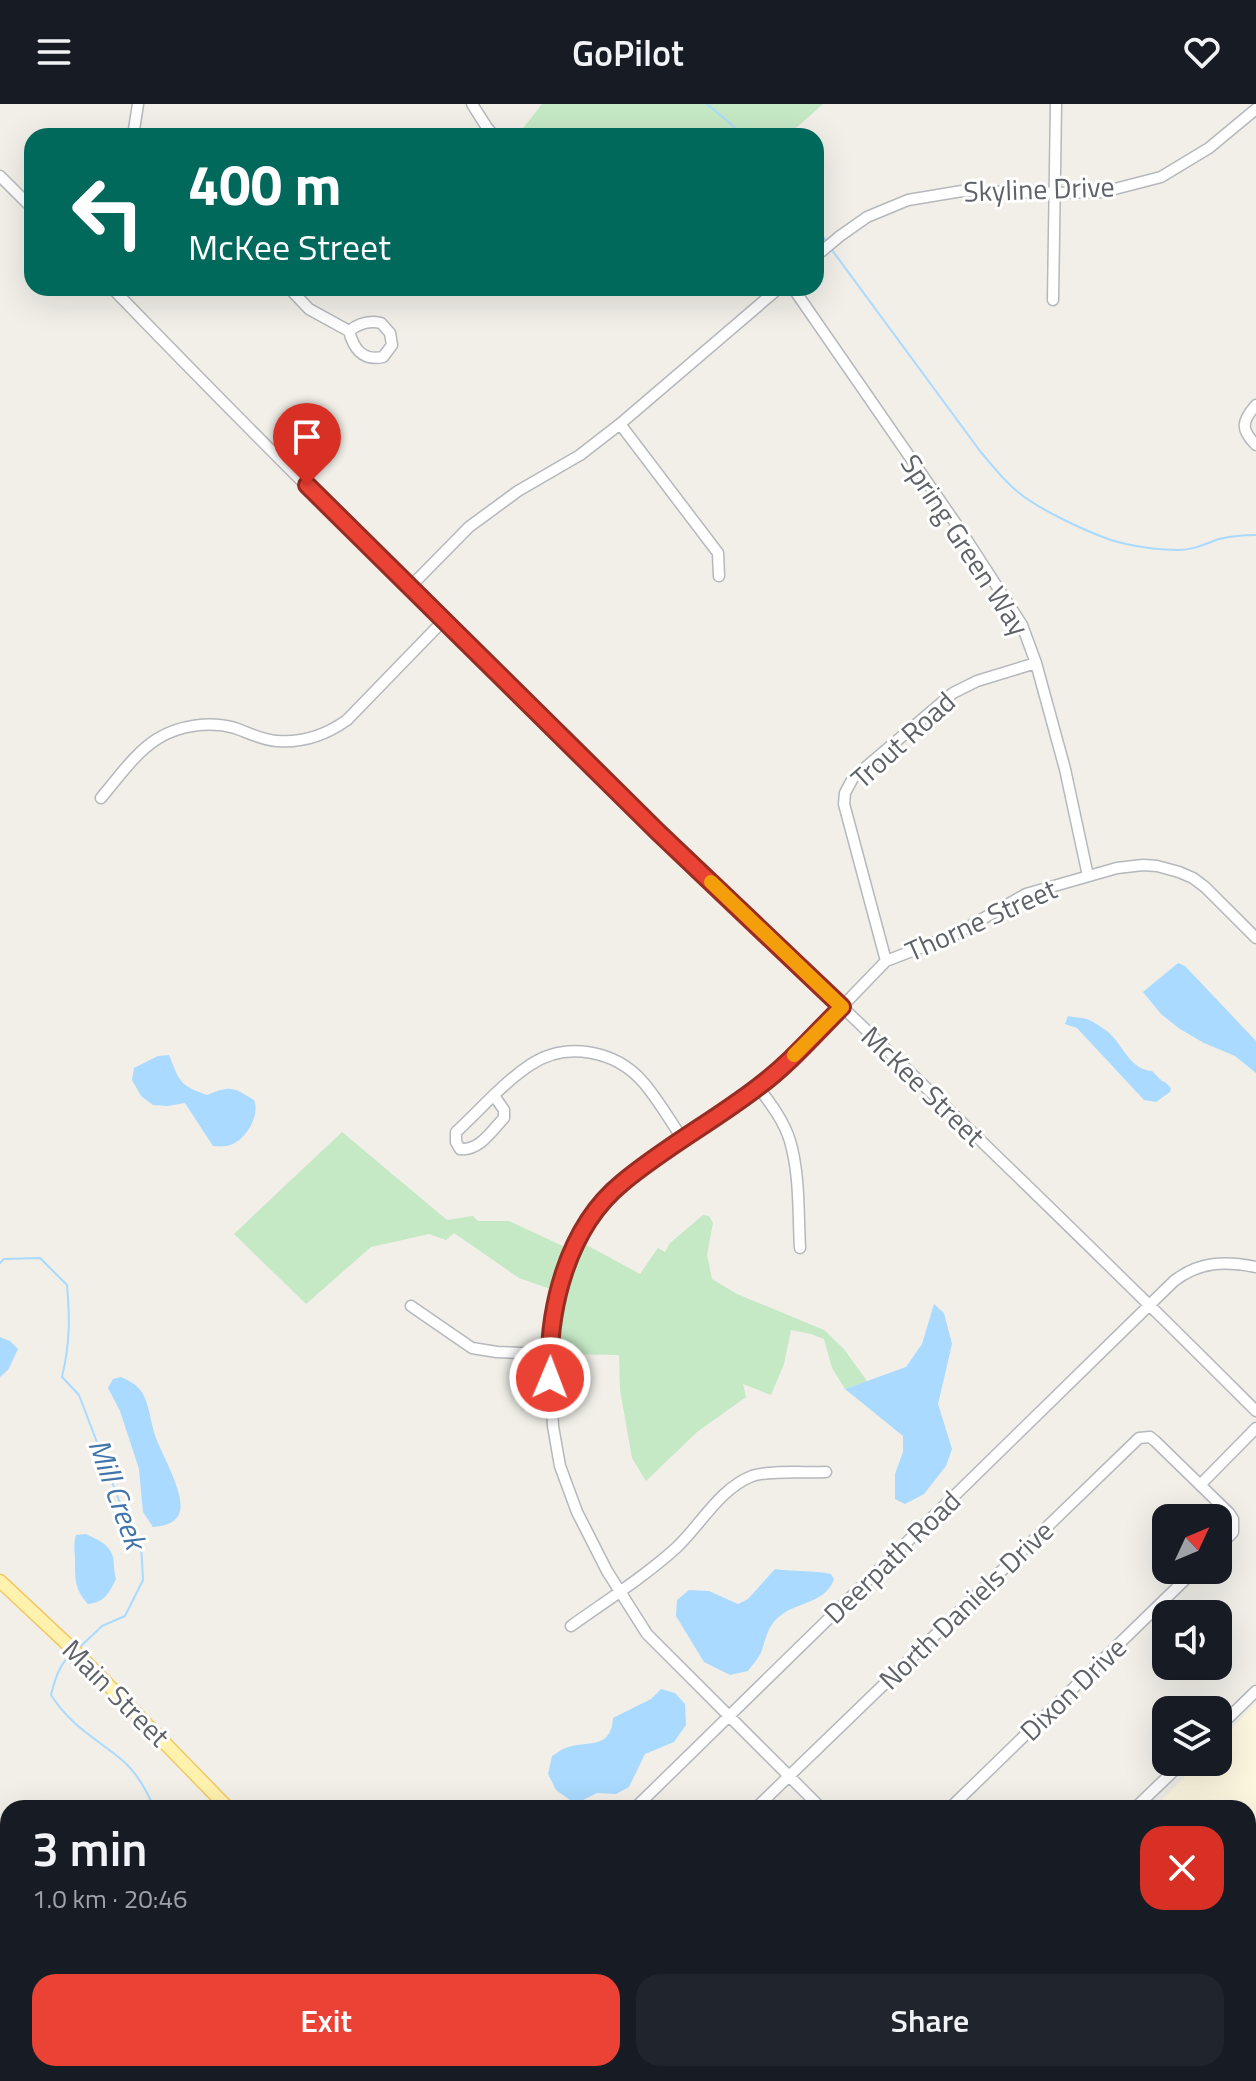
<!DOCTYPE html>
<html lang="en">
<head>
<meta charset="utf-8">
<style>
	body { margin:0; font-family:"Titillium Web",sans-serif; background:#20242c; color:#f1f3f6; height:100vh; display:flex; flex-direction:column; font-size:30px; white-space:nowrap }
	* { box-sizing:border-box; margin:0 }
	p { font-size:26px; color:#9ea1a6 }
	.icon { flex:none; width:44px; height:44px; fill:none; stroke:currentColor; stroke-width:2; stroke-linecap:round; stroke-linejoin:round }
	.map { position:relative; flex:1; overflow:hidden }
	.side { position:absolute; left:0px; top:1696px; width:1256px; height:282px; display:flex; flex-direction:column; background:#171b24; border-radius:24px 24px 0 0; box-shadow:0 8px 32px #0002 }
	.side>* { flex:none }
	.banner { position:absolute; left:24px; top:24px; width:800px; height:168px; border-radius:24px; box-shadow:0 8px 32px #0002; background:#00695c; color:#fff; overflow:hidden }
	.needle { width:52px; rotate:46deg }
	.fabs { position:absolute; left:1152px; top:1400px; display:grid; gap:16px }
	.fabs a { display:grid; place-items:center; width:80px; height:80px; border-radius:16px; background:#171b24; box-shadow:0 8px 32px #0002; font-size:40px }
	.pin { position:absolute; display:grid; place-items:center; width:68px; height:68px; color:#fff; margin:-82px -34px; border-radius:50% 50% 50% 0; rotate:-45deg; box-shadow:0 0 8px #0007 }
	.pin .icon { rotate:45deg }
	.me { position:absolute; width:88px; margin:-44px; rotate:1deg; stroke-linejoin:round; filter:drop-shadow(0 0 6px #0008) }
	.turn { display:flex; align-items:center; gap:28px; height:168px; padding:0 32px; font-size:36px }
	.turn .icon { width:104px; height:104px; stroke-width:2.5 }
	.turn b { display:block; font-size:56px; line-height:68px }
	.round { display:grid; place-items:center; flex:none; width:84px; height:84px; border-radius:24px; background:#20242c }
	.summary { display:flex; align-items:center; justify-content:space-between; height:136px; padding:0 32px }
	h1 { font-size:48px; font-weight:600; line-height:60px }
	.primary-button { display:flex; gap:16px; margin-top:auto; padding:16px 32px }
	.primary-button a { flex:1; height:92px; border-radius:24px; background:#ea4335; color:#fff; font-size:32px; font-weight:600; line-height:92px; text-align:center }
	.primary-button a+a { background:#20242c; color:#f1f3f6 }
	header { display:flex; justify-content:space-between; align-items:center; height:104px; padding:0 32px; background:#171b24; font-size:36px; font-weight:600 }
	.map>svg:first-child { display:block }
</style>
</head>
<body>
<header><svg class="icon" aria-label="menu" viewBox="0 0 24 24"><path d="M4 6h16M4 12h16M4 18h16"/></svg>GoPilot<svg class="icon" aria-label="heart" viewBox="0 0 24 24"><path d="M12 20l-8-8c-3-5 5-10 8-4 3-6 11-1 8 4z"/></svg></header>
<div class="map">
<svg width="1256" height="1977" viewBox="0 0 1256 1977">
	<rect width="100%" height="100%" fill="#f1efe8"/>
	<path fill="#fef7e0" d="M 1256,1599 L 1256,1977 L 1075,1977 L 1068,1970 L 1248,1970 L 1248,1704 L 1154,1704 L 1199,1658 L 1218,1658 L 1218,1639 Z
		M 891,1970 L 1039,1970 L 1046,1977 L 884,1977 Z"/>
	<path fill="#c5e8c5" d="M 542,0 L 823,0 L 787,32 L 517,32 Z
		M 342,1028 L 447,1116 L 473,1112 L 478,1117 L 509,1117 L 567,1144 L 553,1186 L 519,1174 L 454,1129 L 446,1136 L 429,1130 L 371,1143 L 306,1200 L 234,1130 Z
		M 703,1111 L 709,1112 L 713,1119 L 707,1151 L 712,1175 L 737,1190 L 824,1226 L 844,1245 L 867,1277 L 845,1285 L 832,1264 L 824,1235 L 811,1230 L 791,1226 L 784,1260 L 771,1291 L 743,1280 L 746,1293 L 697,1328 L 646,1377 L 632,1354 L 620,1286 L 619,1251 L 554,1250 L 568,1172 L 581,1138 L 640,1170 L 658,1144 L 665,1148 L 670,1139 Z"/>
	<path fill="#aadaff" d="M 1178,859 L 1185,862 L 1256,937 L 1256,969 L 1235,952 L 1204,939 L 1180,925 L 1161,910 L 1143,888 Z
		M 1068,912 C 1074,914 1081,913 1087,915 C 1092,917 1100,922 1104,925 C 1122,936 1128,966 1152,967 L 1162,977 L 1165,978 L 1171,984 L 1170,988 L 1156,998 L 1144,996 L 1077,924 L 1065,920 Z
		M 169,951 C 180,978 179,981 207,991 C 231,981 233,983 254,996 C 261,1012 244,1040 226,1042 C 222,1043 217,1042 213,1042 L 185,999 L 167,1002 L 153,1001 L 141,992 L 132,976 L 134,964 L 158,952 Z
		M 934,1200 L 944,1209 L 952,1240 L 938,1300 L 952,1345 L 946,1362 L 924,1390 L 905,1400 L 895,1395 L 895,1370 L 903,1348 L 903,1332 L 845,1285 L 906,1263 L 922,1240 Z
		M 0,1233 L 10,1237 L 18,1245 L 8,1266 L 0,1273 Z
		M 121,1273 C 130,1277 140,1282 144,1292 C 150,1305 151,1321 156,1334 C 162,1351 187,1393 179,1410 C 175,1420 163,1422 153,1423 L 143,1408 L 139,1365 L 120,1307 L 108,1284 L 113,1275 Z
		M 86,1430 C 96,1435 110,1440 113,1453 C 114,1460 114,1467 116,1475 C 109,1489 105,1498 88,1500 C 75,1486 75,1476 75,1457 C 75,1447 73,1441 76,1431 Z
		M 775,1465 C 794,1468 814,1466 831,1470 L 834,1475 C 827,1497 801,1498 784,1509 C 769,1519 767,1530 762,1546 C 759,1554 753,1560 748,1567 L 730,1571 L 704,1558 L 676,1512 L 677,1496 L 689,1486 L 709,1487 L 738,1500 L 748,1495 Z
		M 661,1585 L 675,1589 L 685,1600 L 686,1621 L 674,1638 L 645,1650 L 629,1683 L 616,1690 L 597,1689 L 583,1696 L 570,1696 L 556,1686 L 548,1670 L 552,1652 C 556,1650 559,1647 563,1645 C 585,1635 611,1648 613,1614 L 651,1595 Z"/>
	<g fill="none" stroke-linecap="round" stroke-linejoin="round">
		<path stroke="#aadaff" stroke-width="2" d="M 707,0 L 745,32
			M 816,122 L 826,137
			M 832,146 L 980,347 C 992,361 1003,376 1018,388 C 1038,405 1085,427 1111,436 C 1130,442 1157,446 1178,446 C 1194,446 1205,440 1219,435 C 1232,432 1243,431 1256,431
			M 0,1159 L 4,1155 L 40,1154 L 67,1181 C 70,1215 70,1239 62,1273 L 79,1291 L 120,1399 L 141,1440 L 143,1476 L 125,1512 L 102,1522 L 80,1543
			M 72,1549 C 59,1561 55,1575 51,1591 C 71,1622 94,1633 122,1656 C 136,1668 147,1687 154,1704
			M 146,1977 L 148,1970"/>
		<g stroke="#b5b8bc" stroke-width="13">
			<path id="minor" d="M 472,0 L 486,22 L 494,32
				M 133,32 L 138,0
				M 0,72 L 32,104
				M 816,152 L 840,132 L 867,113 L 908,96 L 962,87 L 1055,89 L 1103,88 L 1161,73 L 1209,44 L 1256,5
				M 112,184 C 483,569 878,929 1256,1307
				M 289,184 L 309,205 L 349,227 C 354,246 363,257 383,253 L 392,241 L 390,229 L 381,219 C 369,216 359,219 349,227
				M 793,184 L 961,427 L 1022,521 L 1036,559 L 1065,665 L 1088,772
				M 1053,196 L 1056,0
				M 1256,301 C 1242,317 1240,325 1256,341
				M 620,320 L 718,449 L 719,472
				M 410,483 L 469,423 L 518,387 L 580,351 L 620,320 L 779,184
				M 101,694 C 118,674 135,649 157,635 C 179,621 210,617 235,624 C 249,629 262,636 277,637 C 303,639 326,631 347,616 L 443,517
				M 886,857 L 844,700 L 845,689 L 853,674 L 953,589 L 977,577 L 1036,559
				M 758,983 C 771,1000 784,1017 790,1037 C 800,1071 798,1109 800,1144
				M 495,993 L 504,1006 L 504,1014 C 492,1026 480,1047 460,1045 L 456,1038 L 456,1028 C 480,1006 503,979 530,961 C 566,937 615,946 643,978 C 657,994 669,1015 682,1034
				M 411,1202 L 472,1244 L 497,1248 L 549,1250
				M 1200,1381 L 1256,1324
				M 571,1522 C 606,1497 644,1473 676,1444 C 700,1422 719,1385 752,1372 C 769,1366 807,1369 826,1368
				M 1218,1624 L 1256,1587
				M 635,1704 L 1174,1177 C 1200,1157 1225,1157 1256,1163
				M 756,1704 L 1139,1334 L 1150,1333 L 1155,1337 L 1229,1409 L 1233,1415 L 1233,1428 L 1218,1444
				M 821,1704 L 647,1530 L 607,1467 L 577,1408 L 560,1362 L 553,1322 L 549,1250 L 554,1206 L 563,1172 L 576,1140 L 594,1108 L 619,1081 L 682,1034 L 758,983 L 801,945 L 886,857 L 956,830 L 1026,790 L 1117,764 L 1143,761 L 1157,762 L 1179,768 L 1193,774 L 1205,783 L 1256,834
				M 950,1704 L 1195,1466
				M 1135,1704 L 1183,1658
				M 0,1781 L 2,1800 L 0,1829
				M 0,1840 L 8,1843
				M 1055,1970 L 1062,1977
				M 0,1974 L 2,1977
				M 734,1977 L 741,1970"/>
		</g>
		<g stroke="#f2c960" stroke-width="15">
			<path id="major" d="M 0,1477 L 82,1554 L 228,1704
				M 478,1970 L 485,1977
				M 493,1970 L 500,1977"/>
		</g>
		<use href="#minor" stroke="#fff" stroke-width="10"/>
		<use href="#major" stroke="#fff2af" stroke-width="12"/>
	</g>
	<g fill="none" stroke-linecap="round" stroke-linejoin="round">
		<g stroke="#982c22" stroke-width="20">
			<path id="route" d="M 307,381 L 659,729 L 842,903 C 815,930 789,960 758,983 C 714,1017 665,1043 622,1079 C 567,1124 547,1206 550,1274"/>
		</g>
		<use href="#route" stroke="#ea4335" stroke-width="14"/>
		<path stroke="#f59e0b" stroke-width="14" d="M 711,778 L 842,903 L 794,951"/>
	</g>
	<g text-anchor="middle" stroke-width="6" stroke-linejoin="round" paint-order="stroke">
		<g font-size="28" fill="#5f6368" stroke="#fff">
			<text transform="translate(1039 85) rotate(-2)" y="10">Skyline Drive</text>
			<text transform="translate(965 441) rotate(57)" y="10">Spring Green Way</text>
			<text transform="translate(903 636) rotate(-42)" y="10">Trout Road</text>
			<text transform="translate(981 816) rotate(-24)" y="10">Thorne Street</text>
			<text transform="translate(923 982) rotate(44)" y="10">McKee Street</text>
			<text transform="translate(892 1453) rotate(-44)" y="10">Deerpath Road</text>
			<text transform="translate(966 1501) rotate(-44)" y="10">North Daniels Drive</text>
			<text transform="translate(1073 1585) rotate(-44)" y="10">Dixon Drive</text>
			<text transform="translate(116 1589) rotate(45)" y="10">Main Street</text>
		</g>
		<g font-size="30" font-style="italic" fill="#4174aa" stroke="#fff">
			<text transform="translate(117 1390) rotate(70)" y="10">Mill Creek</text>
		</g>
	</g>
</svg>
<div class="fabs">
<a><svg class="needle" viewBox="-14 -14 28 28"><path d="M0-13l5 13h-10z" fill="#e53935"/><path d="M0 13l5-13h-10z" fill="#9ea1a6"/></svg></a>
<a><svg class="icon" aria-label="sound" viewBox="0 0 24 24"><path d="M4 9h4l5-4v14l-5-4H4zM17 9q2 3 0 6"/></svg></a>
<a><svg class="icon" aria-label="layers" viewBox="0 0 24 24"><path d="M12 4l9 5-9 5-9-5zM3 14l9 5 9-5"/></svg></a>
</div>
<div class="pin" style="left:307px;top:381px;background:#d93025"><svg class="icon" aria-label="arrive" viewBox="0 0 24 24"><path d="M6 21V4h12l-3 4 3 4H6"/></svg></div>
<svg class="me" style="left:550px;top:1274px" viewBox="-20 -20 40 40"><circle r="17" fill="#ea4335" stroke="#fff" stroke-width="3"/><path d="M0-11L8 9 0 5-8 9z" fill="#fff"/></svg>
<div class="banner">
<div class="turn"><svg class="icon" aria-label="left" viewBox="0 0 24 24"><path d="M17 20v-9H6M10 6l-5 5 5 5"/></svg><div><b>400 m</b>McKee Street</div></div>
</div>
<section class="side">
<div class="summary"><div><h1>3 min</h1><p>1.0 km · 20:46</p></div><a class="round" style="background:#d93025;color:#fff"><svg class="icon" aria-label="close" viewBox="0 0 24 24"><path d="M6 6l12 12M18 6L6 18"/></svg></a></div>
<div class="primary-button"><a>Exit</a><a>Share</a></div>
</section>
</div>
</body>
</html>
